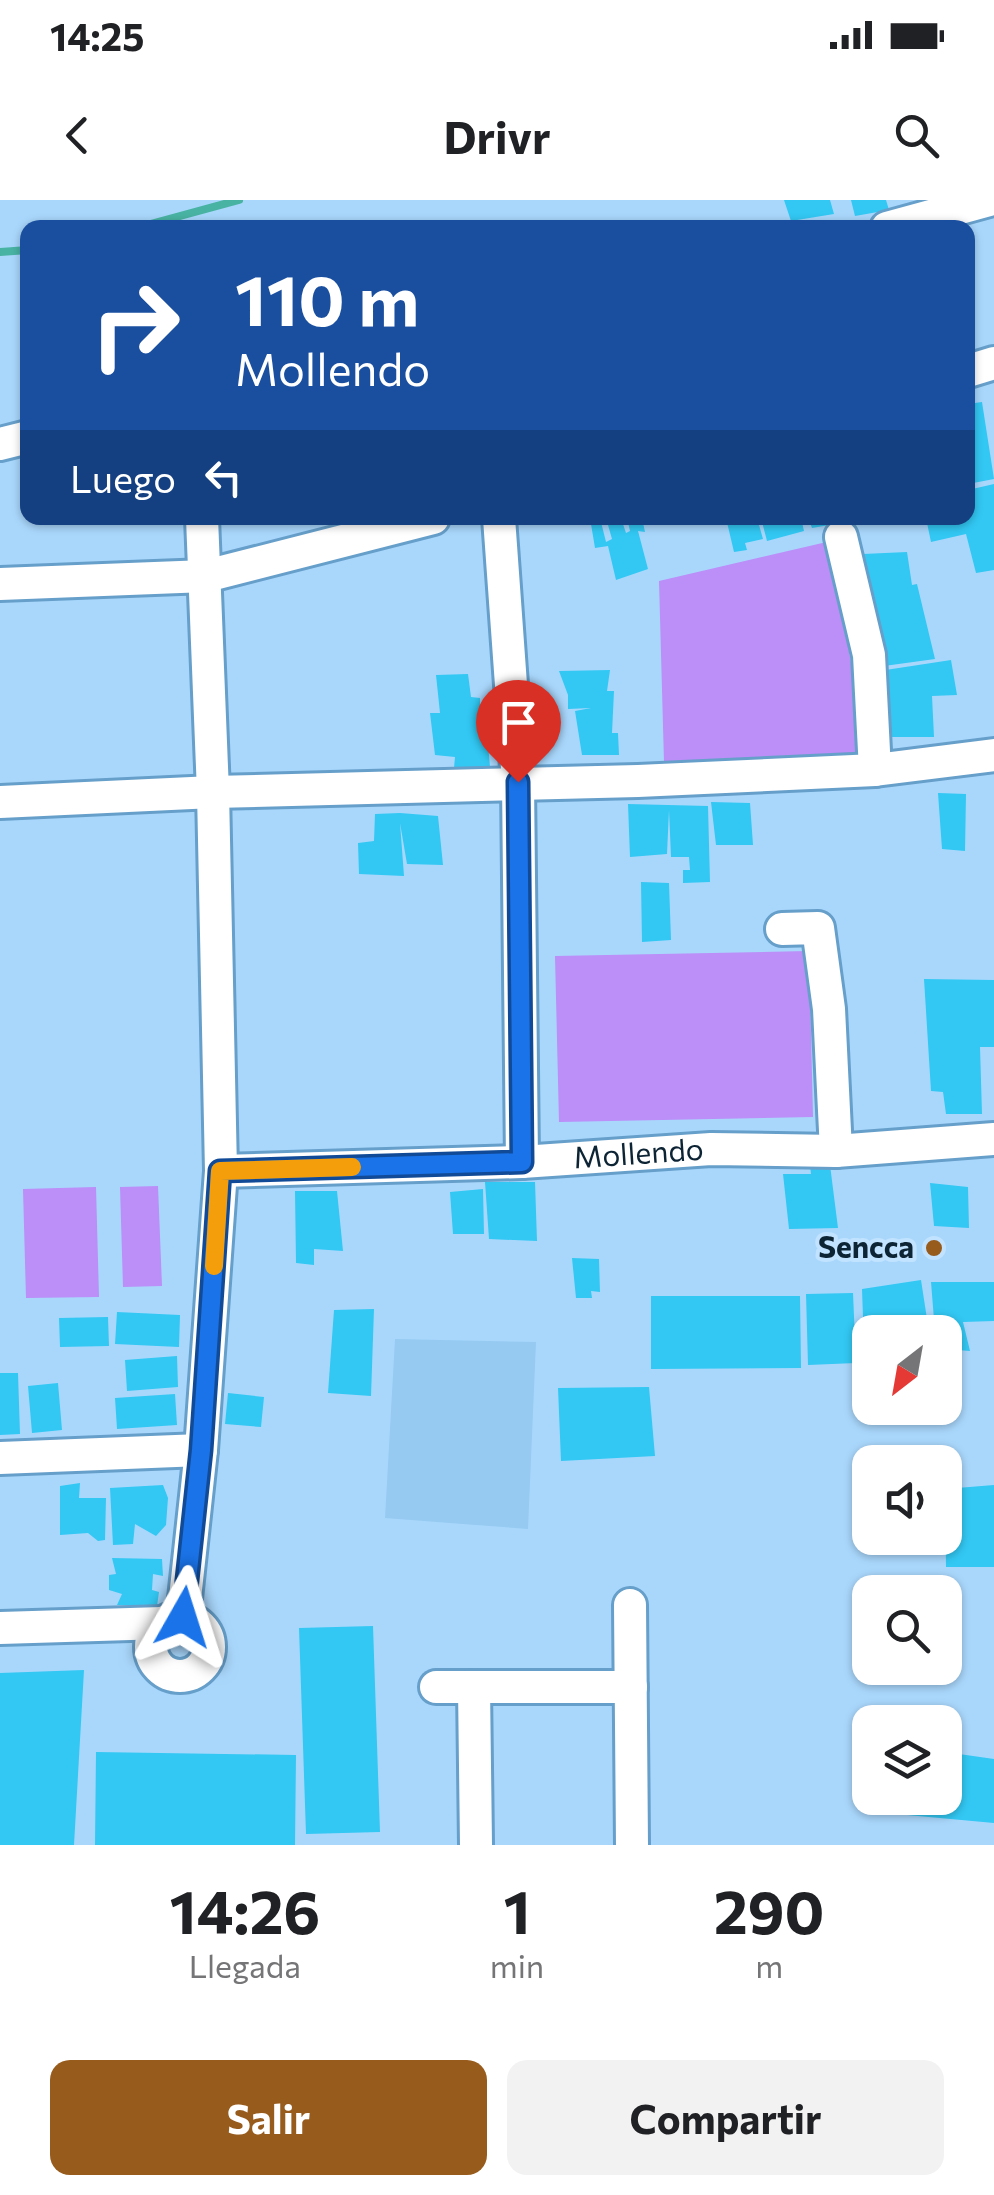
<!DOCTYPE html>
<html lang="es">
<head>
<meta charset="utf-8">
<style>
	body { margin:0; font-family:Commissioner,sans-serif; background:#f2f2f2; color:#202124; height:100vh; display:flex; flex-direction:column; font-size:38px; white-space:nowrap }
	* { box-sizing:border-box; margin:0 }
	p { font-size:32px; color:#757577 }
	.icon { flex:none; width:55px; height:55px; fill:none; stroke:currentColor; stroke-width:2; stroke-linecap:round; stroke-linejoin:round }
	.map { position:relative; height:1645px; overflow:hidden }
	.side { display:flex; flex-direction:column; background:#fff; flex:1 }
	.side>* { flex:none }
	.banner { position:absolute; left:20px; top:20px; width:955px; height:305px; border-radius:20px; box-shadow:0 2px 8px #0004; background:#1a4fa0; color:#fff; overflow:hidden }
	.needle { width:65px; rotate:211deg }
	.buttons { position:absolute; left:852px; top:1115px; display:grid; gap:20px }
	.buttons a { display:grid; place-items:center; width:110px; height:110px; border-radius:20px; background:#fff; box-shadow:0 2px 8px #0004; font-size:50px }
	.pin { position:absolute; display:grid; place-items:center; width:85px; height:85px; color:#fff; margin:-102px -42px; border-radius:50% 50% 50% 0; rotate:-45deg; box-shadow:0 0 10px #0007 }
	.pin .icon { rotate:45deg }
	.me { position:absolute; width:110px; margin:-55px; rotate:6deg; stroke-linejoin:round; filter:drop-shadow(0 0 8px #0008) }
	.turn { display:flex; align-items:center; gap:35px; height:210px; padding:0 50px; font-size:45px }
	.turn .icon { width:130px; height:130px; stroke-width:2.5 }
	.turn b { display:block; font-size:70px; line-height:85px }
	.then { display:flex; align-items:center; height:95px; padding:0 50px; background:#0003; gap:20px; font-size:38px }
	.eta { display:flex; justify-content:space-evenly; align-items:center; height:170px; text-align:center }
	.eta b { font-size:60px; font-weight:700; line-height:70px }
	.cta { display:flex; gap:20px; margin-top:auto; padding:20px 50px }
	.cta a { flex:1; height:115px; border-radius:20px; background:#975b1c; color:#fff; font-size:40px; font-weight:700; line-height:115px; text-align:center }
	.cta a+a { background:#f2f2f2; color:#202124 }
	.status { display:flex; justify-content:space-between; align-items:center; height:70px; padding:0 50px; background:#fff; direction:ltr }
	.status svg { height:28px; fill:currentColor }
	header { display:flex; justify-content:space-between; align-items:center; height:130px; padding:0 50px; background:#fff; font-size:45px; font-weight:700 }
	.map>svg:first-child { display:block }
</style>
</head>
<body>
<div class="status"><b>14:25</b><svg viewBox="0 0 49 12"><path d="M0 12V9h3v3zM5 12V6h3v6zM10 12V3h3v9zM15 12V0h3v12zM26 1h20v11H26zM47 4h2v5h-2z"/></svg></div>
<header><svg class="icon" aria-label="back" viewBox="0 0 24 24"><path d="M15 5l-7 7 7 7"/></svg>Drivr<svg class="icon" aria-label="search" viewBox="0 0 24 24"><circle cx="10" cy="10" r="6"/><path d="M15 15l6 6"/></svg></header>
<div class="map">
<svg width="994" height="1645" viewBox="0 0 994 1645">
	<rect width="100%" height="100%" fill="#a9d7fc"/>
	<path fill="#96caf1" d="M 395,1139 L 536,1142 L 528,1329 L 385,1318 Z"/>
	<path fill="#bb8ef8" d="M 831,341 L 865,549 L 857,554 L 664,562 L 659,381 Z
		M 809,751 L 813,917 L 559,922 L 555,756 Z
		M 158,986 L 162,1086 L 123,1087 L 120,987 Z
		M 96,987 L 99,1097 L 26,1098 L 23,989 Z"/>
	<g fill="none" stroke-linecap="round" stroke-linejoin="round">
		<path stroke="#49b3a3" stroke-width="8" d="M 136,28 L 239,0
			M 0,52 L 28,50"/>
	</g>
	<path fill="#32c8f3" d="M 784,0 L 830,0 L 834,14 L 791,21 Z
		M 851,0 L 886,0 L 889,10 L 855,16 Z
		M 982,202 L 994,279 L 968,284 L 968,204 Z
		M 994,284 L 994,370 L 976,373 L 966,334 L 931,342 L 926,318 L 968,318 L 968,290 Z
		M 590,318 L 600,318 L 606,342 L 612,339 L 606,318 L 621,318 L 626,333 L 630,331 L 627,318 L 642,318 L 645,332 L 638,331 L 648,369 L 616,380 L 608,346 L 595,348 Z
		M 726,318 L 757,318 L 763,339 L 745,343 L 747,350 L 734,352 Z
		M 761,318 L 801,318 L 804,331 L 767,341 Z
		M 808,318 L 846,318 L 847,322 L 812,328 Z
		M 907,352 L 912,385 L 917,384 L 935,459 L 884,466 L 879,455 L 886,454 L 881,432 L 876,433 L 863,354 Z
		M 951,460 L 957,495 L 932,496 L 934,537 L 890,537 L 879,471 Z
		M 610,470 L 607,491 L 614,491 L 612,533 L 618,533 L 619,555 L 582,555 L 575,511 L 591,508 L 568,509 L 568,495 L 559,471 Z
		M 468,474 L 471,497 L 480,498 L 480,510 L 485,510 L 490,567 L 454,568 L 455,557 L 435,555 L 430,513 L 440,513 L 436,475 Z
		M 938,593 L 966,594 L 965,651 L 942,649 Z
		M 711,602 L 750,603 L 753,645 L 716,645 Z
		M 628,604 L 708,606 L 710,682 L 683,683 L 683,670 L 690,670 L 689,657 L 671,657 L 669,610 L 667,654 L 630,657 Z
		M 400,613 L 438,616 L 443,665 L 407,664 L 400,623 L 404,676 L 359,674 L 358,643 L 374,641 L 375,614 Z
		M 641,682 L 669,683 L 671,740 L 642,742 Z
		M 924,779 L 994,780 L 994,847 L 980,847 L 982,914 L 946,914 L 943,892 L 931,891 Z
		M 810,965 L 830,965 L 838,1028 L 789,1029 L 783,974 L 811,974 Z
		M 485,982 L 535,982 L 537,1041 L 489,1039 Z
		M 930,983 L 968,987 L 969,1028 L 934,1026 Z
		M 483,989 L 484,1034 L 453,1034 L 450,992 Z
		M 295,991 L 337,991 L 343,1051 L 314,1049 L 314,1065 L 296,1063 Z
		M 572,1058 L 599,1059 L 600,1092 L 591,1091 L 592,1098 L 576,1098 Z
		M 921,1080 L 929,1132 L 870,1132 L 870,1144 L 864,1145 L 862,1089 Z
		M 931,1082 L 994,1082 L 994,1121 L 963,1122 L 970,1151 L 945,1149 L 945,1132 L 935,1132 Z
		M 853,1093 L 856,1163 L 808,1165 L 806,1094 Z
		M 651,1096 L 800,1096 L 801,1168 L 651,1169 Z
		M 374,1109 L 371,1196 L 328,1193 L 334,1110 Z
		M 117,1112 L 180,1115 L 179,1147 L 115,1144 Z
		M 108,1117 L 109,1146 L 60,1147 L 59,1118 Z
		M 177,1156 L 178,1187 L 127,1191 L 125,1160 Z
		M 0,1173 L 18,1173 L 20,1234 L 0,1235 Z
		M 58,1183 L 62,1230 L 32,1233 L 28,1186 Z
		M 649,1187 L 655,1256 L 561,1261 L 558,1188 Z
		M 228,1193 L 264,1197 L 261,1227 L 225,1224 Z
		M 175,1194 L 177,1225 L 117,1229 L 115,1198 Z
		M 80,1283 L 79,1298 L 106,1298 L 105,1340 L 98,1341 L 88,1333 L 60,1335 L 60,1286 Z
		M 163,1285 L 168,1298 L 166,1325 L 156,1336 L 135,1324 L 133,1344 L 113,1345 L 110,1288 Z
		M 994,1285 L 994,1367 L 946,1367 L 945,1289 Z
		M 112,1358 L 162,1359 L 163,1376 L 153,1374 L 152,1390 L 159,1392 L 157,1406 L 117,1405 L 122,1394 L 109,1390 L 109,1375 L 116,1374 Z
		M 373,1426 L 380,1632 L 306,1634 L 299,1428 Z
		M 84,1470 L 74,1645 L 0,1645 L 0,1473 Z
		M 96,1552 L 296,1555 L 295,1645 L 95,1645 Z
		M 945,1552 L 994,1559 L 994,1623 L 907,1615 L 907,1598 L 945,1598 Z"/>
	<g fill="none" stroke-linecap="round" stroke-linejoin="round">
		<g stroke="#669fca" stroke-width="38">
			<g id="minor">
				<path d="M 887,28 L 989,0"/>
				<path d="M 968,171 L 994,163"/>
				<path d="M 0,244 L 28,237"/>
				<path d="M 499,318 L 518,582 L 522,962"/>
				<path d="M 841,337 L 869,455 L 875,570"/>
				<path d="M 0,384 L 206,376 L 433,318"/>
				<path d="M 0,602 L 213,592 L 638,581 L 875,570 L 994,555"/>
				<path d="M 782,729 L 818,728 L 829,809 L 836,951"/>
				<path id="s1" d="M 221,971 L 522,962 L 711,949 L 836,951 L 994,939"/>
				<path d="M 0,1258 L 201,1250"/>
				<path d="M 630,1405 L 632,1645"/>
				<path d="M 183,1417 L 201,1250 L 221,971 L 213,592 L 202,318"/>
				<circle cx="180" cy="1447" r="29"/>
				<path d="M 0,1428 L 163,1423"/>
				<path d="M 436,1487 L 631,1487"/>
				<path d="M 474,1487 L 476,1645"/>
			</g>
		</g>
		<use href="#minor" stroke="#fff" stroke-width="32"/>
	</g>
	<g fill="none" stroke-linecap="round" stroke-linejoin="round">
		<g stroke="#114b97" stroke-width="25">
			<path id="route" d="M 183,1417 L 201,1250 L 220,971 L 522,962 L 518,582"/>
		</g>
		<use href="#route" stroke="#1a73e8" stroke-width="18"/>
		<path stroke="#f59e0b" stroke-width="18" d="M 214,1066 L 220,971 L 352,967"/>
	</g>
	<circle fill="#975b1c" stroke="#c1e3ff" stroke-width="4" cx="934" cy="1048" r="10"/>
	<g text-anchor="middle" stroke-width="8" stroke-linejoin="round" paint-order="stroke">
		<g font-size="30" fill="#0d2435" stroke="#c1e3ff">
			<text dy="10" stroke="none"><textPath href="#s1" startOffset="418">Mollendo</textPath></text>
		</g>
		<g font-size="30" font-weight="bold" fill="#0d2435" stroke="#c1e3ff" text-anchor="end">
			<text x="914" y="1058">Sencca</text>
		</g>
	</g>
</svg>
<div class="buttons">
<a><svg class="needle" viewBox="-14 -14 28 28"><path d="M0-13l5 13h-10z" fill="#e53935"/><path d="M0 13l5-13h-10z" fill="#757577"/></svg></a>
<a><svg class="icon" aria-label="sound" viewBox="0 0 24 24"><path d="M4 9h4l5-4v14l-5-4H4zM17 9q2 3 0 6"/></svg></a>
<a><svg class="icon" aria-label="search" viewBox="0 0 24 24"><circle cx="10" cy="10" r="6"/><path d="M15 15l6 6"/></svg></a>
<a><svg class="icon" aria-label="layers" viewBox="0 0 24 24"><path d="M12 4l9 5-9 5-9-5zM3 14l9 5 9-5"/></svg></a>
</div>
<div class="pin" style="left:518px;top:582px;background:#d93025"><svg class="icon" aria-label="arrive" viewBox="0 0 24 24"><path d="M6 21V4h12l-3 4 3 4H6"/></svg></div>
<svg class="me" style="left:183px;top:1417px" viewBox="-20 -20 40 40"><path d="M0-17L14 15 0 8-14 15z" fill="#1a73e8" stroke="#fff" stroke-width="4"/></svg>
<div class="banner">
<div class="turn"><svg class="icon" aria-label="right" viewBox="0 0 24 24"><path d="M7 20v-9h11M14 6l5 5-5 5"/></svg><div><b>110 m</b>Mollendo</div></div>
<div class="then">Luego<svg class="icon" aria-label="left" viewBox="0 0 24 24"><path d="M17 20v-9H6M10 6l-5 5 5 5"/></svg></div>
</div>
</div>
<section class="side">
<div class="eta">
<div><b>14:26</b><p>Llegada</p></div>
<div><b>1</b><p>min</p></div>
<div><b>290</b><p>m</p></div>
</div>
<div class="cta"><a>Salir</a><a>Compartir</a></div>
</section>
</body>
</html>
